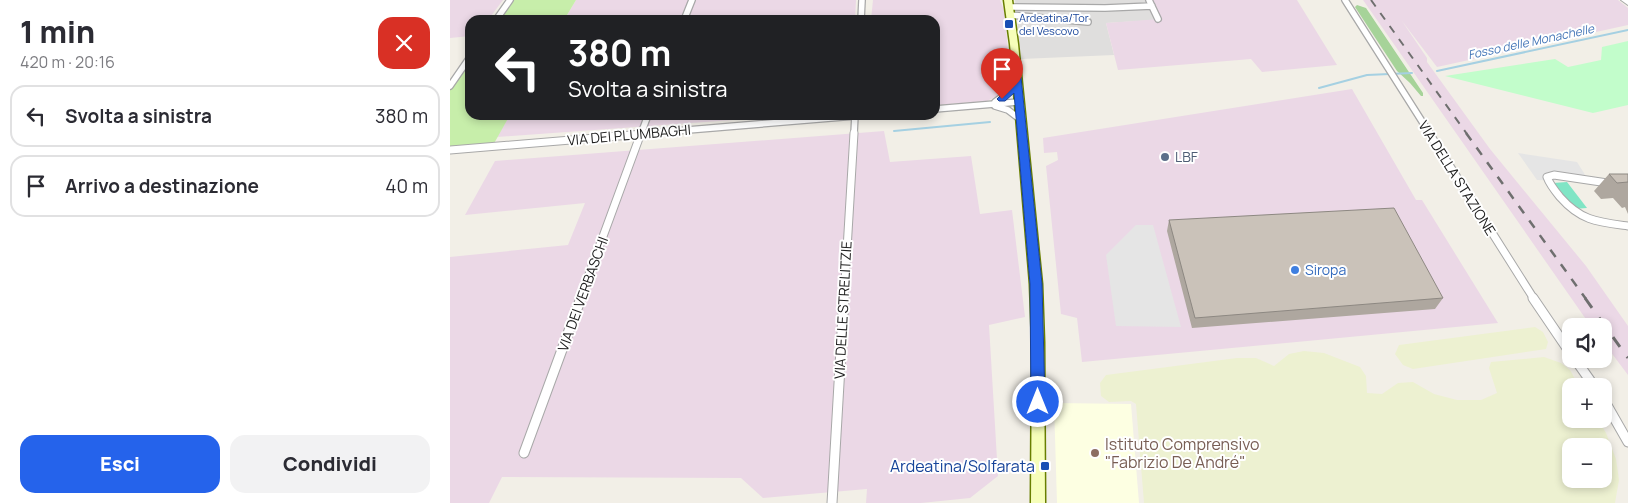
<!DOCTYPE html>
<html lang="it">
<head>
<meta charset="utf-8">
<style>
	body { margin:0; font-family:Manrope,sans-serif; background:#f2f2f3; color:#2b2b33; height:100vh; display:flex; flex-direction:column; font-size:19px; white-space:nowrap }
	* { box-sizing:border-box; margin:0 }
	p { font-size:16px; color:#7c7c81 }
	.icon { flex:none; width:28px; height:28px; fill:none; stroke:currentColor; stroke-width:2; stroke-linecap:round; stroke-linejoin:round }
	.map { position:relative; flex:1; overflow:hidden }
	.sheet { display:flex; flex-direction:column; background:#fff; width:450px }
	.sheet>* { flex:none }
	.guide { position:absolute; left:15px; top:15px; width:475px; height:105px; border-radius:15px; box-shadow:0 2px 8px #0003; background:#202124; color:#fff; overflow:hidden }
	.tools { position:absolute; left:1112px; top:318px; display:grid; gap:10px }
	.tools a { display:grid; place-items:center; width:50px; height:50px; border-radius:10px; background:#fff; box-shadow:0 2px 8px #0003; font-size:25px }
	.pin { position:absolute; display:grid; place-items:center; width:42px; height:42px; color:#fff; margin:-51px -21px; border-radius:50% 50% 50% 0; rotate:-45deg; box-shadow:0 0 5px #0007 }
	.pin .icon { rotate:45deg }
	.me { position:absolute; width:55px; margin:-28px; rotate:0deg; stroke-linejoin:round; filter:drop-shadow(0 0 4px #0008) }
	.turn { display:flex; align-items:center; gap:18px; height:105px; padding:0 20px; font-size:22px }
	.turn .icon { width:65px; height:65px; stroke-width:2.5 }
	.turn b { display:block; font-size:35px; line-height:42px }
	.round { display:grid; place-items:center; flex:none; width:52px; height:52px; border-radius:15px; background:#f2f2f3 }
	.overview { display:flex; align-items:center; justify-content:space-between; height:85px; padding:0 20px }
	h1 { font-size:30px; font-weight:800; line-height:38px }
	.cta { display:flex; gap:10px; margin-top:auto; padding:10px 20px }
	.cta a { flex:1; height:58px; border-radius:15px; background:#2563eb; color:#fff; font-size:20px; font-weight:800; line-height:58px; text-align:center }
	.cta a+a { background:#f2f2f3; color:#2b2b33 }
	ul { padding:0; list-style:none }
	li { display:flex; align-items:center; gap:15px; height:62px; margin:0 10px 8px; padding:0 10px; border:2px solid #e1e1e2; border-radius:15px }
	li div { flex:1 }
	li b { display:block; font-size:19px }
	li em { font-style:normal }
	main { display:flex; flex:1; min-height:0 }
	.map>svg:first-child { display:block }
</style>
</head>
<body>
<main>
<section class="sheet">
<div class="overview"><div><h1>1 min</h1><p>420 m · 20:16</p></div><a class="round" style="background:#d93025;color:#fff"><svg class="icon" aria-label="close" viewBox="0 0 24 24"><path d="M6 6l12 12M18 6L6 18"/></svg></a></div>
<ul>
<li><svg class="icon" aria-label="left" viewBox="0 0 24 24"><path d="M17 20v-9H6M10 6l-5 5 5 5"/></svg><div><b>Svolta a sinistra</b></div><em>380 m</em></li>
<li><svg class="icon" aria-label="arrive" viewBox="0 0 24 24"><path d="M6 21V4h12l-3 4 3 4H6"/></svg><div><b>Arrivo a destinazione</b></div><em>40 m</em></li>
</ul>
<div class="cta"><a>Esci</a><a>Condividi</a></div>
</section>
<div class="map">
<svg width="1178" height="503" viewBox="0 0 1178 503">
	<rect width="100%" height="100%" fill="#f2efe7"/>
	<path fill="#dfdedd" d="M 565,0 L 696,0 L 705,20 L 656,23 L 664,55 L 571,59 Z"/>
	<path fill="#ebd8e6" d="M 0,0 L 53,0 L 38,20 L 20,20 L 20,36 L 0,38 Z
		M 126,0 L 406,0 L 405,20 L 114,20 Z
		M 423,0 L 550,0 L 555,13 L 560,79 L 556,88 L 547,96 L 537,101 L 485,105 L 485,20 L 421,20 Z
		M 702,0 L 847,0 L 887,65 L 812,72 L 801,59 L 668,70 L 656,23 L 710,19 Z
		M 913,0 L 1168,0 L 1178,8 L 1178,25 L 987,67 L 952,21 L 977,58 L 977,62 L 1040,149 L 1136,266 L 1178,326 L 1178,375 L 1154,343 L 1154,326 L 1140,325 Z
		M 902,89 L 966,200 L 972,200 L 1048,323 L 632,362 L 627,318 L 611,314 L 596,166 L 608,160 L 607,152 L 594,153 L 593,138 Z
		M 60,115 L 354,115 L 47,137 Z
		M 434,131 L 440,162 L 521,156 L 530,214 L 562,210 L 575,317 L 539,325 L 548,476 L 520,498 L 471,503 L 416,503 L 417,489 L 313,498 L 291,478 L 52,477 L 39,503 L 0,503 L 0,257 L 118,245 L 135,203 L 15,215 L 45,161 Z"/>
	<path fill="#fdffe2" d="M 604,403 L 681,404 L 689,503 L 607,503 Z"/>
	<path fill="#edf1d1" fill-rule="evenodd" d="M 1085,327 L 1093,332 L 1098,342 L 1096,349 L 963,369 L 953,365 L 945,354 L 949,345 Z
		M 854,351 L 874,353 L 910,367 L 916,376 L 917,393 L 932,394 L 948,383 L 963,382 L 984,394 L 1007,400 L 1031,400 L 1047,393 L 1039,368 L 1041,362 L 1094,357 L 1111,363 L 1120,370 L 1129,386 L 1121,386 L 1121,419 L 1148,419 L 1156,433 L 1166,459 L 1169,480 L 1165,503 L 694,503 L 686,404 L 681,401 L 659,402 L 651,396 L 650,383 L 656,375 L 787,358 L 806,358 L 824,366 L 839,354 ZM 1121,446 L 1154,446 L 1154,479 L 1121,479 Z"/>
	<path fill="#c7eeaa" d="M 60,0 L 126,0 L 114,20 L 46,20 Z
		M 20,57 L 20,115 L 60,115 L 42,147 L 0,150 L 0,86 Z"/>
	<path fill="#a6d399" d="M 907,5 L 916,8 L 973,93 L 973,96 L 971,96 L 960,83 L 947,71 L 905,7 Z"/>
	<path fill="#c2fdcb" d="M 1178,41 L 1178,105 L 1143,113 L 995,76 L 1105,59 L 1118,67 L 1151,60 L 1152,47 Z"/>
	<path fill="#80e5c5" d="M 1117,182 L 1137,208 L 1123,209 L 1103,183 Z"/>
	<path fill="#e5e5e5" d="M 1068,153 L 1127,162 L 1139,181 L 1087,180 Z
		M 686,225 L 703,225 L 731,327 L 666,326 L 656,255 Z"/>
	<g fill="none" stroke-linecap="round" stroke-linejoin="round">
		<path stroke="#a5d0e2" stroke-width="2" d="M 987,71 L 1178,30
			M 869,88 L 917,75 L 962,73
			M 444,131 L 540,122"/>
		<g stroke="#a8a8a8" stroke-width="8">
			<path id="minor-far2" d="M 699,0 L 708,19
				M 895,0 L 980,134
				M 560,7 L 655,8 L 702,6
				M 560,15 L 638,22
				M 46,20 L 60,0
				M 234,20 L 242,0
				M 411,20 L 412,0
				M 0,86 L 20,57
				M 545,102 L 560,91 L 567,77
				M 545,106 L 558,110 L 571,120
				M 485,109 L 569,102
				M 190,134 L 417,115
				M 191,134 L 198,115
				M 404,134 L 405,115"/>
		</g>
		<g stroke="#a8a8a8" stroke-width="9">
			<path id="minor-far1" d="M 979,133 L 1084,299
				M 0,150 L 205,133
				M 1178,186 L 1104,175 L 1097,177 C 1100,185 1105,191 1110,197 C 1131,221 1148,222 1178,226
				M 130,299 L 191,133
				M 394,299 L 404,133"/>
		</g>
		<g stroke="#a8a8a8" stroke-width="11">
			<path id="minor" d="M 1083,298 L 1121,354
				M 1125,359 L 1144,386
				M 1154,400 L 1178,442
				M 74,453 L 131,298
				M 382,503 L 394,298"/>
		</g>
		<g stroke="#a8a8a8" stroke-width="2">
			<path id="tertiary" d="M 1171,0 L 1178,0 L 1178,5 Z"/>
		</g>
		<g stroke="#697f00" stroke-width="3">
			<path id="secondary" d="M 554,0 L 562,0 L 568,44 L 592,284 L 594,342 L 595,503 L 581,503 L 582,342 L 580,284 L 560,44 Z"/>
		</g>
		<use href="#minor-far2" stroke="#fff" stroke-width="5.5"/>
		<use href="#minor-far1" stroke="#fff" stroke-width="7"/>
		<use href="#minor" stroke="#fff" stroke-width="9"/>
		<use href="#tertiary" fill="#fff" fill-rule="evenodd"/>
		<use href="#secondary" fill="#f6feb9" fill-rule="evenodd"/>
		<path stroke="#6f6f6f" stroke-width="2" stroke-dasharray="8 8" stroke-linecap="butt" d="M 921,0 L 1017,134"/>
		<path stroke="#6f6f6f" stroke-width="2.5" stroke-dasharray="9 9" stroke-linecap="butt" d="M 1016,133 L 1136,299"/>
		<path stroke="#6f6f6f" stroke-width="3" stroke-dasharray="12 12" stroke-linecap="butt" d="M 1135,298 L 1178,358"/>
	</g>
	<path fill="#aea79f" d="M 1159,174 L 1178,174 L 1178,214 L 1175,207 L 1172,208 L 1163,198 L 1151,199 L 1144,191 Z
		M 719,220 L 993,298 L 985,309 L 742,328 L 717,231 Z"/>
	<path fill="#cac2b9" stroke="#8d8882" d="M 1159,174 L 1178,174 L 1178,182 L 1167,183 Z
		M 944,208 L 993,298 L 745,318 L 719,220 Z"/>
	<path fill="#2563eb" stroke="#184099" d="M 567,74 L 571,77 L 592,284 L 595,402 L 593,406 L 588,408 L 583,406 L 581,402 L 580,284 L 564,93 L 555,101 L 549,101 L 547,99 L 556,90 L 564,75 Z"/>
	<g fill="#1a4fb4" stroke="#fff" stroke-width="2">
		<rect x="554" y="19" width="10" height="10" rx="2.5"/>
		<rect x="590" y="461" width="10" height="10" rx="2.5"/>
	</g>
	<circle fill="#5c6f8a" stroke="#fff" stroke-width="2" cx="715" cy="157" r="5"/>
	<circle fill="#3f7fe0" stroke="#fff" stroke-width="2" cx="845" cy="270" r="5"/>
	<circle fill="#8d6e63" stroke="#fff" stroke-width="2" cx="645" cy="453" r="5"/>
	<g text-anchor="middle" stroke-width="4" stroke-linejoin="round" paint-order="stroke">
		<g font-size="11" fill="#164399" stroke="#fff" text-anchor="start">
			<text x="569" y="22">Ardeatina/Tor<tspan x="569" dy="13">del Vescovo</tspan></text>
		</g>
		<g font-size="12" font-style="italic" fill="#4677b8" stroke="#fff">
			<text transform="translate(1081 42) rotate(-12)" y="4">Fosso delle Monachelle</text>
		</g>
		<g font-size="14" fill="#212121" stroke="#fff">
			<text transform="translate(179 135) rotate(-5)" y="5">VIA DEI PLUMBAGHI</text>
			<text transform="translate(1007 178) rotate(58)" y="5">VIA DELLA STAZIONE</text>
			<text transform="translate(133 294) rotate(-70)" y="5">VIA DEI VERBASCHI</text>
			<text transform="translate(393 310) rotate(-87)" y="5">VIA DELLE STRELITZIE</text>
		</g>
		<g font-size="14" fill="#4e5e75" stroke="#fff" text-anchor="start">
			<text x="725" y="162">LBF</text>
		</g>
		<g font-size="14" fill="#366cbe" stroke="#fff" text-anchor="start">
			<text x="855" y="275">Siropa</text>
		</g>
		<g font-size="16" fill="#785e54" stroke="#fff" text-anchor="start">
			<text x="655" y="450">Istituto Comprensivo<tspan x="655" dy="18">"Fabrizio De André"</tspan></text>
		</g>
		<g font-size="16" fill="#164399" stroke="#fff" text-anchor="end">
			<text x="585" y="472">Ardeatina/Solfarata</text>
		</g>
	</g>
</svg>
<div class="tools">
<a><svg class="icon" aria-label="sound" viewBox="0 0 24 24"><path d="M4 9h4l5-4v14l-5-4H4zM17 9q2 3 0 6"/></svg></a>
<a>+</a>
<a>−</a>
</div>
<div class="pin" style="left:552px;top:99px;background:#d93025"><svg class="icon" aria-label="arrive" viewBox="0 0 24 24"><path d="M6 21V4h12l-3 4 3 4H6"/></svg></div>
<svg class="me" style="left:588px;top:402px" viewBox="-20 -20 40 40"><circle r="17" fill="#2563eb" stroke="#fff" stroke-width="3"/><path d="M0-11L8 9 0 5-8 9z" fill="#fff"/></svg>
<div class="guide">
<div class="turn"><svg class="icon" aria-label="left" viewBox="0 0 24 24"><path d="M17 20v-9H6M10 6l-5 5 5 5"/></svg><div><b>380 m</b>Svolta a sinistra</div></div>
</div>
</div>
</main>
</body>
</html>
